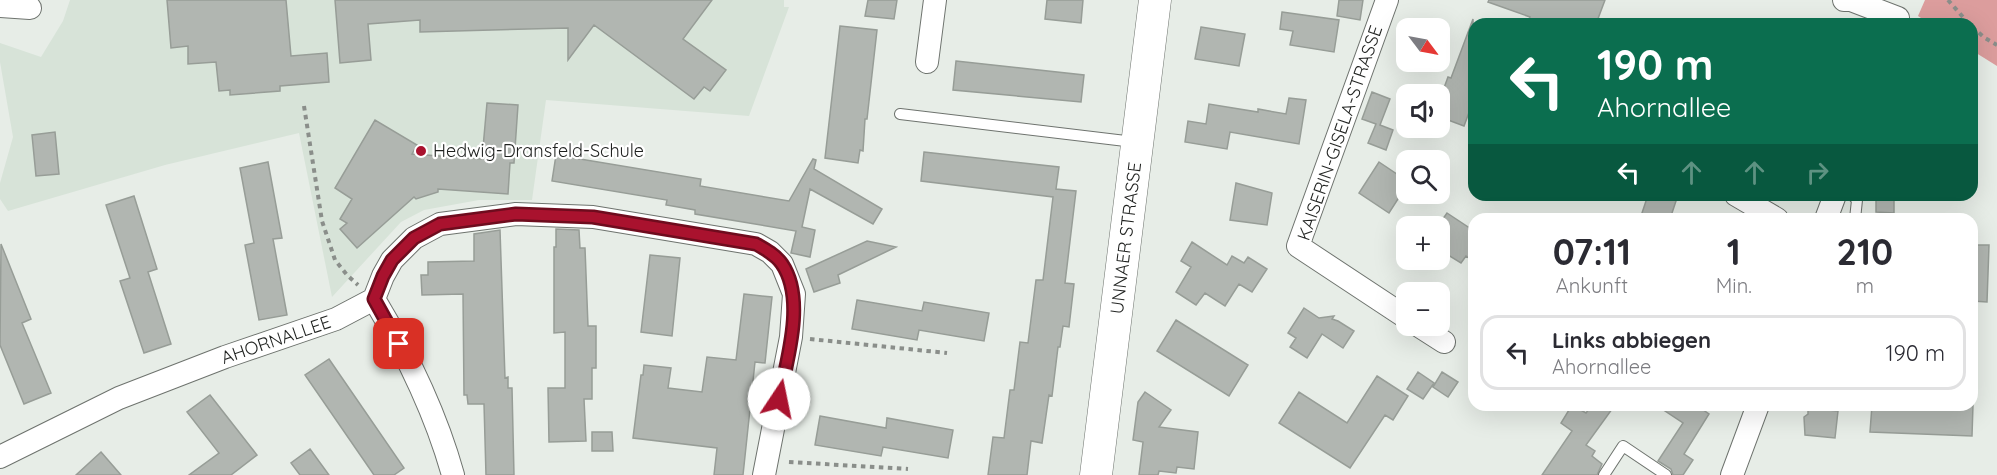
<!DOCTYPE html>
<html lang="de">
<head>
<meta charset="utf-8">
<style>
	body { margin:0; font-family:Quicksand,sans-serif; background:#f7f7f7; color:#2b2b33; height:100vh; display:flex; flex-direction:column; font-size:22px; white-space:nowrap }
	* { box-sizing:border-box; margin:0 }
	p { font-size:20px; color:#7c7c81 }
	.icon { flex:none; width:33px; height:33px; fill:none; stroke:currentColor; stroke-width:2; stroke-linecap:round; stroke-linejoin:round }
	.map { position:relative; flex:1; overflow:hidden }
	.side { position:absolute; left:1468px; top:213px; width:510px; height:198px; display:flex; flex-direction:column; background:#fff; border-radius:18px; box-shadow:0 6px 24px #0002 }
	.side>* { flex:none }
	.hud { position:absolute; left:1468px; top:18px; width:510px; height:183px; border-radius:18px; box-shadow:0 6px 24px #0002; background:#0b6e4f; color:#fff; overflow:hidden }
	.needle { width:39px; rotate:122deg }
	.tools { position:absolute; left:1396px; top:18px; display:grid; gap:12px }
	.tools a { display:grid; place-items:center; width:54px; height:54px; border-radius:12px; background:#fff; box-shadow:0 6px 24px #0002; font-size:30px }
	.pin { position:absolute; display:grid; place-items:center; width:51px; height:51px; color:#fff; margin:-26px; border-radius:12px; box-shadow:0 3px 9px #0006 }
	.me { position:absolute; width:66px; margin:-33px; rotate:11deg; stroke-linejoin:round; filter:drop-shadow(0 0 4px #0008) }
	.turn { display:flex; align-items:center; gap:21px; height:126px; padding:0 30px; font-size:27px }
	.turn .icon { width:78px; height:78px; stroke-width:2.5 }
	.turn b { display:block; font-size:42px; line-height:51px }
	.lanes { display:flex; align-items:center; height:57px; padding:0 30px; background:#0003; justify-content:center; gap:30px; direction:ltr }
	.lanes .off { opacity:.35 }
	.eta { display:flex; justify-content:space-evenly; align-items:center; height:102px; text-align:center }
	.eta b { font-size:36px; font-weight:700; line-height:42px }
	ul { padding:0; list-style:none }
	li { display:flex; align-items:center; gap:18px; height:75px; margin:0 12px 9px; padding:0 18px; border:3px solid #e1e1e2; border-radius:18px }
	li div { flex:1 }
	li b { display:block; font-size:22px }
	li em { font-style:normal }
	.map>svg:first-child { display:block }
</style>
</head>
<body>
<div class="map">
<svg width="1997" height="475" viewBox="0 0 1997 475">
	<rect width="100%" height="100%" fill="#e7ede7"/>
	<path fill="#d7e3d8" d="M 70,0 L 784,0 L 784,7 L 789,7 L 749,116 L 546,100 L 532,200 L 479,200 L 424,210 L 401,222 L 332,297 L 299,133 L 165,165 L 8,211 L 0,199 L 0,183 L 13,137 L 0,62 L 0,43 L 41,57 L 63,21 Z"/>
	<path fill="#dc9d9d" d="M 1925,0 L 1997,0 L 1997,66 L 1973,51 L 1972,24 L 1930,24 L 1918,16 Z"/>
	<path fill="#b1b6b1" stroke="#979d97" stroke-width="1.5" d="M 167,0 L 286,0 L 291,56 L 327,53 L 329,82 L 280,86 L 280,91 L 230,95 L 230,90 L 219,91 L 216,62 L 188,64 L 188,46 L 171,48 Z
		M 335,0 L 712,0 L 683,39 L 726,70 L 710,91 L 704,87 L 694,99 L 594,25 L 568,60 L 568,28 L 420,32 L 420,20 L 368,24 L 371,60 L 340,63 Z
		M 868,0 L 897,0 L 894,19 L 865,16 Z
		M 1047,0 L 1083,0 L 1081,23 L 1045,19 Z
		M 1339,0 L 1363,0 L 1360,20 L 1337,16 Z
		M 1489,0 L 1605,0 L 1596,24 L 1527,24 L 1530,17 L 1488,2 Z
		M 1282,12 L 1339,20 L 1334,52 L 1290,45 L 1293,31 L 1280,29 Z
		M 1473,19 L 1474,99 L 1464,126 L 1440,117 L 1440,99 L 1448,77 L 1451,78 Z
		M 840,26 L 877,30 L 867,119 L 865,119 L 863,151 L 860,150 L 858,163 L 825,158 Z
		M 1201,27 L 1245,34 L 1239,66 L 1195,59 Z
		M 956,61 L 1084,75 L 1081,102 L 953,90 Z
		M 1372,92 L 1390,99 L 1380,125 L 1393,130 L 1386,150 L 1368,143 L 1376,124 L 1362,119 Z
		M 1289,98 L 1306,100 L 1299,144 L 1230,132 L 1227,149 L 1185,142 L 1188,121 L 1206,124 L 1209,104 L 1258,112 L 1258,109 L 1286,114 Z
		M 487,103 L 518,105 L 514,163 L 510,163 L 508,194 L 438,189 L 438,192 L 416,199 L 414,197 L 357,248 L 340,229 L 347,223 L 340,219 L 352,199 L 335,188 L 375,120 L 417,145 L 412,154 L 482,159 Z
		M 55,132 L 59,174 L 36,176 L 32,135 Z
		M 924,152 L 1059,167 L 1056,189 L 1076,191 L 1065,283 L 1074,284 L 1069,327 L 1063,326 L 1060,347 L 1058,347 L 1052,396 L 1049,395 L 1042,443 L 1031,441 L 1027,475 L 988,475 L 993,437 L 1004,438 L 1010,390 L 1014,390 L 1020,342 L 1028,343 L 1036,280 L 1043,280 L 1053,197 L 921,181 Z
		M 556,155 L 701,179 L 700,186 L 789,201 L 813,159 L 816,160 L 814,169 L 882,209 L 873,224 L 810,189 L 802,227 L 815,230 L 810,257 L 791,253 L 796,231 L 695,214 L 695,210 L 666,205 L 667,200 L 552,181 Z
		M 268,162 L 282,238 L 273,239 L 287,315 L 259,320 L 245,245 L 254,243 L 240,168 Z
		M 1379,162 L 1407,181 L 1407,185 L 1389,213 L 1359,193 Z
		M 1236,183 L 1272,193 L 1267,225 L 1230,220 Z
		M 1648,195 L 1678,195 L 1670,219 L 1640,219 Z
		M 1876,195 L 1894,195 L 1894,213 L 1876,212 Z
		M 134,196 L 157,269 L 148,272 L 171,344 L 144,353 L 120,281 L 130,278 L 106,205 Z
		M 1447,213 L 1474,231 L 1474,262 L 1466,256 L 1461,263 L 1440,250 L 1440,223 Z
		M 556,229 L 579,230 L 580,248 L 585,248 L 588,326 L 596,326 L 596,368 L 592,368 L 592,399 L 584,399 L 586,441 L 549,442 L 548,388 L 565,388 L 565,332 L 554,333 L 554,247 L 556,247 Z
		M 500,230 L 505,378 L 508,377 L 508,388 L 512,388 L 514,475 L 486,475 L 484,404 L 468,404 L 467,395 L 464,395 L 463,294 L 422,295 L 421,275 L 428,275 L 428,262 L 474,261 L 474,234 Z
		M 867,241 L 896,247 L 838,275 L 840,283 L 814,292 L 806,269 Z
		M 1192,242 L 1227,265 L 1232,256 L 1244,263 L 1248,257 L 1267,269 L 1252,292 L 1239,284 L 1225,306 L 1205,293 L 1196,305 L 1176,292 L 1191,267 L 1181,261 Z
		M 1,244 L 31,319 L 22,323 L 51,393 L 24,404 L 0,345 Z
		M 1972,245 L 1989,245 L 1987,302 L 1972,301 Z
		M 650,255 L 680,258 L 672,336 L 641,332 Z
		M 744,294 L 772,297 L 765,363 L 755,362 L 743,475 L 714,475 L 717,448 L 633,438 L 641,375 L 643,375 L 644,365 L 671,368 L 668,388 L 702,392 L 707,357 L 736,360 Z
		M 857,300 L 922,311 L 924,302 L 989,313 L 984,341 L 919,330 L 917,340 L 852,329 Z
		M 1304,308 L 1319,318 L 1334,316 L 1332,319 L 1338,321 L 1354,331 L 1343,348 L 1322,334 L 1307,358 L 1290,347 L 1296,338 L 1288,333 Z
		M 1176,320 L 1248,365 L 1229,396 L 1157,351 Z
		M 329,359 L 404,468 L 394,475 L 374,475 L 305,375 Z
		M 1418,372 L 1434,383 L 1423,399 L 1407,389 Z
		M 1442,372 L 1458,382 L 1448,397 L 1433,387 Z
		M 1377,376 L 1408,396 L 1393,420 L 1385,415 L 1350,468 L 1279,423 L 1299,392 L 1347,423 Z
		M 1145,392 L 1171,410 L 1159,427 L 1198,432 L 1194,469 L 1177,467 L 1176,473 L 1159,471 L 1158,475 L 1139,475 L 1143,442 L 1133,440 L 1138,402 Z
		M 210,395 L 257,455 L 231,475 L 189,475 L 219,453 L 187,412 Z
		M 1572,405 L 1586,413 L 1592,405 L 1615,405 L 1586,445 L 1595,451 L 1592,456 L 1602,464 L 1597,475 L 1542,475 L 1572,431 L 1561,423 Z
		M 1656,405 L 1696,405 L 1709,414 L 1684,454 L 1693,460 L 1683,475 L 1673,475 L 1671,469 L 1658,461 L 1683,423 Z
		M 1872,405 L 1973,405 L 1972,436 L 1870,432 Z
		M 1808,408 L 1838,411 L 1835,438 L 1805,435 L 1804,417 L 1808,414 Z
		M 820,416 L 886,428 L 887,418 L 953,430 L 948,458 L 883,447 L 881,456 L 815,445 Z
		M 592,432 L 612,432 L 613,451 L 592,451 Z
		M 310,449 L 329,475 L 300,475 L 291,463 Z
		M 101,452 L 121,475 L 76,475 Z"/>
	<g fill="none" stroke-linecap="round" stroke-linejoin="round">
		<g stroke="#6e736e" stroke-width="12">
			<path id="lane" d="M 900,114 L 1134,142
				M 1852,195 L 1857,200 L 1855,219
				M 1604,475 L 1623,446 L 1666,475"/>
		</g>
		<g stroke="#6e736e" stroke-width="24">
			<path id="street" d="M 1387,0 L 1298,246 L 1407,318
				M 1844,0 L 1851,0 L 1898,18
				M 0,6 L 30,8
				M 927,62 L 935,0
				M 1736,195 L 1777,219
				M 1826,219 L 1835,195
				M 374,299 L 383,276 L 392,260 L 414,238 L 440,224 L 516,214 L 593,217 L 756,244 L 770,252 L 782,264 L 794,294 L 791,337 L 764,475
				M 374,299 C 407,354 436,414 453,475
				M 1419,326 L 1444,342
				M 0,457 L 119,398 L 225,357 L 336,319 L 374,299
				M 1732,475 L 1758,405"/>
		</g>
		<g stroke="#6e736e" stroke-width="33">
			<path id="secondary" d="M 1096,475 L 1155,0"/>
		</g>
		<path stroke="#8a8e8a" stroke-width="4" stroke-dasharray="4.5 4.5" stroke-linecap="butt" d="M 1948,0 L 1969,24
			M 1972,27 L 1985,38 L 1997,45
			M 304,106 L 322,221 L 335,260 L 347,275 L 358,285
			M 810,339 L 947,353
			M 789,462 L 908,469"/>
		<use href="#lane" stroke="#fff" stroke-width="10"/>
		<use href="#street" stroke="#fff" stroke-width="22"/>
		<use href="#secondary" stroke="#fff" stroke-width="32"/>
	</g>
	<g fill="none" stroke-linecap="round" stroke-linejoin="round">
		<g stroke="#6e0c1e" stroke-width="15">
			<path id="route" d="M 399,344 L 374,299 L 383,276 L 392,260 L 414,238 L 440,224 L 516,214 L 593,217 L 756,244 C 765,249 776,255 782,264 C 806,299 787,360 779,399"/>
		</g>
		<use href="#route" stroke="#a9122e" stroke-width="10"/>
	</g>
	<circle fill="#a9122e" stroke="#fff" stroke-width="2" cx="421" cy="151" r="6"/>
	<g text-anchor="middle" stroke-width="4.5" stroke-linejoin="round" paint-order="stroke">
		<g font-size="18" fill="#1f211f" stroke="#fff">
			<text transform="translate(1340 133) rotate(-71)" y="6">KAISERIN-GISELA-STRASSE</text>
			<text transform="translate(1126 238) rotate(-83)" y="6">UNNAER STRASSE</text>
			<text transform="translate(276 340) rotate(-19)" y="6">AHORNALLEE</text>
		</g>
		<g font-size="18" fill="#1f211f" stroke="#fff" text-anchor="start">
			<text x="433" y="157">Hedwig-Dransfeld-Schule</text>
		</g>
	</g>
</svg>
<div class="tools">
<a><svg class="needle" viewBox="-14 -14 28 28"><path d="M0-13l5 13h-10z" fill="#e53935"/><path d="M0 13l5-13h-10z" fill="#7c7c81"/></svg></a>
<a><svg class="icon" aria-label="sound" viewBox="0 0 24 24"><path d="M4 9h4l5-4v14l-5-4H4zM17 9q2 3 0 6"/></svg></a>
<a><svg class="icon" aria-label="search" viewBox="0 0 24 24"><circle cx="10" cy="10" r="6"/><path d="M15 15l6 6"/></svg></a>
<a>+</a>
<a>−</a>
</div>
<div class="pin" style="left:399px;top:344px;background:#d93025"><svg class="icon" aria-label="arrive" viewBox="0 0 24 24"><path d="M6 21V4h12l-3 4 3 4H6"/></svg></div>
<svg class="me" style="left:779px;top:399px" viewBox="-20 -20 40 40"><circle r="19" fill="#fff"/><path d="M0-13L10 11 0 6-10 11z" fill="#a9122e"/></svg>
<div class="hud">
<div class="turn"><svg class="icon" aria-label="left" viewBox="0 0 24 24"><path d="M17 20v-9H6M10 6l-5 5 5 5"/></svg><div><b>190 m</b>Ahornallee</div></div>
<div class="lanes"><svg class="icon" aria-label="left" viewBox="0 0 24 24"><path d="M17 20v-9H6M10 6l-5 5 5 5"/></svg><svg class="icon off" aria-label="ahead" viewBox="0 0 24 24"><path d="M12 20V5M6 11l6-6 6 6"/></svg><svg class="icon off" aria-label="ahead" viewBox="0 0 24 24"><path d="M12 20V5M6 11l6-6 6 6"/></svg><svg class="icon off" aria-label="right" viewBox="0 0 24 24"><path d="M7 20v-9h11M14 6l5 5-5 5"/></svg></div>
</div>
<section class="side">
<div class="eta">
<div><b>07:11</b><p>Ankunft</p></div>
<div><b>1</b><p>Min.</p></div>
<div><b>210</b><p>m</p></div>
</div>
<ul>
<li><svg class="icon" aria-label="left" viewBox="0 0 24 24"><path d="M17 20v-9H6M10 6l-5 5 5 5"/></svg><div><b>Links abbiegen</b><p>Ahornallee</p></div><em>190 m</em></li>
</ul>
</section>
</div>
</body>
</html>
